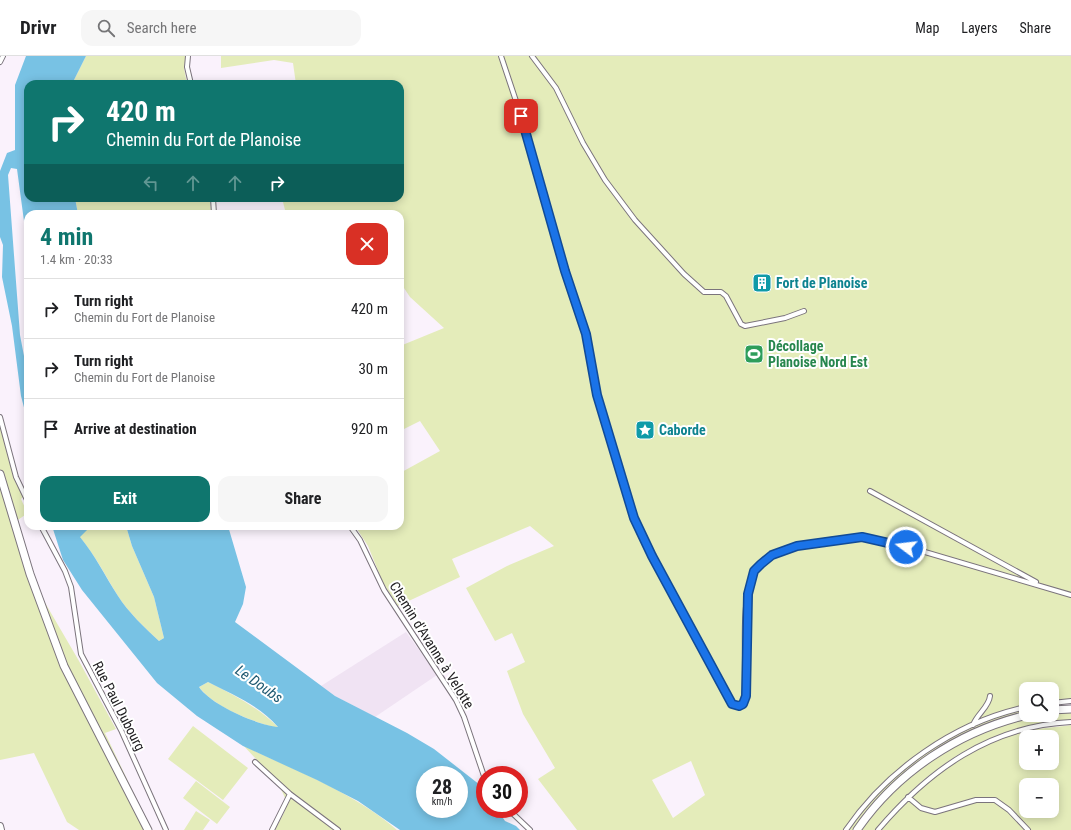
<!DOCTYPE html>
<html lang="en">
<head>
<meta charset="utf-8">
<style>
	body { margin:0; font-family:"Roboto Condensed",sans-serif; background:#f6f6f6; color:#202124; height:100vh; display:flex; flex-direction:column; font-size:15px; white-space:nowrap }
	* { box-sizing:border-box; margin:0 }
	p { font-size:13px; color:#757577 }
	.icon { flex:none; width:22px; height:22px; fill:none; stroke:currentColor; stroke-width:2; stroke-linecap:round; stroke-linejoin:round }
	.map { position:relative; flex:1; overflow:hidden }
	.drawer { position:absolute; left:24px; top:154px; width:380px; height:320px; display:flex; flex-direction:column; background:#fff; border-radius:12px; box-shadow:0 2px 10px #0003 }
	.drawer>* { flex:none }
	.banner { position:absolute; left:24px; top:24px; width:380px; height:122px; border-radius:12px; box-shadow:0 2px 10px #0003; background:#0f766e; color:#fff; overflow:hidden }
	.buttons { position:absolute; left:1019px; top:626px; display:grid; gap:8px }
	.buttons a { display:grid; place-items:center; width:40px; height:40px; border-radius:8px; background:#fff; box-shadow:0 2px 10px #0003; font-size:20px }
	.speed { position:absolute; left:416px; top:710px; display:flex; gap:8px; font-size:20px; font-weight:700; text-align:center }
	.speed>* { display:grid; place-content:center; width:52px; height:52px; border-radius:50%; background:#fff; box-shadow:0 2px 10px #0003; line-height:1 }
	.speed small { font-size:10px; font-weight:400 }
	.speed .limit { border:6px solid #d22; background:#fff; color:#111 }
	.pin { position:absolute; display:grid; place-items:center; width:34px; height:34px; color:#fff; margin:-17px; border-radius:8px; box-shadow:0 2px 6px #0006 }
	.me { position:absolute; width:44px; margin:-22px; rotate:285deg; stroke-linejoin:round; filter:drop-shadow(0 0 3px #0008) }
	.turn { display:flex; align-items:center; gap:14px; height:84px; padding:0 16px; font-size:18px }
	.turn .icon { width:52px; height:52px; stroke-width:2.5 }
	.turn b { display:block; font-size:28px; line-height:34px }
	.lanes { display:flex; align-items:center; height:38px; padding:0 16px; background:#0003; justify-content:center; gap:20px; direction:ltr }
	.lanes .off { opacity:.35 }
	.round { display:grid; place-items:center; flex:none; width:42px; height:42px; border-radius:12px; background:#f6f6f6 }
	.overview { display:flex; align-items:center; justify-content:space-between; height:68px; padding:0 16px }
	h1 { font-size:24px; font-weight:700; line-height:30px; color:#0f766e }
	.action { display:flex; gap:8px; margin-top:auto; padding:8px 16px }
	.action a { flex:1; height:46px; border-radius:12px; background:#0f766e; color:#fff; font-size:16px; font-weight:700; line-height:46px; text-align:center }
	.action a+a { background:#f6f6f6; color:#202124 }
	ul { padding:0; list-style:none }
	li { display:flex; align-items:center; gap:12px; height:60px; padding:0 16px; border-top:1px solid #e0e0e0 }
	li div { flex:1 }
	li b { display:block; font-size:15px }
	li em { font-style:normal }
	header { display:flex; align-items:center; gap:24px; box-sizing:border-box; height:56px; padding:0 20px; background:#fff; border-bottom:1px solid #e0e0e0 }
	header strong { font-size:19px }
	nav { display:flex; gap:22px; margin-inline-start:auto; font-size:14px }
	.search { width:280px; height:36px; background:#f6f6f6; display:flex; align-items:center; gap:10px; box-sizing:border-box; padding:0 14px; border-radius:12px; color:#757577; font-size:15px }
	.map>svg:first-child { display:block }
</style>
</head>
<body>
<header>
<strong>Drivr</strong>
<div class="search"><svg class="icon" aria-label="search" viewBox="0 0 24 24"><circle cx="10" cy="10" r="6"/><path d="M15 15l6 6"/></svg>Search here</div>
<nav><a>Map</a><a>Layers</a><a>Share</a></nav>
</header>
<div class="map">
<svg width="1071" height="774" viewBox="0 0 1071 774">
	<rect width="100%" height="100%" fill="#faf2fc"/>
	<path fill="#f0e3f3" d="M 406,576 L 437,619 L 375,661 L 335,640 L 321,630 Z"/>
	<path fill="#e4ecba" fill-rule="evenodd" d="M 86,0 L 186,0 L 184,12 L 187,28 L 72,28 Z
		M 221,0 L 1071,0 L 1071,643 L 1052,645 L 1052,633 L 1026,633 L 1026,650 L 958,674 L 893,719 L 876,735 L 853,761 L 845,774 L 577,774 L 538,723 L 555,712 L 523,658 L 507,615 L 525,606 L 512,577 L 495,585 L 466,532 L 507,510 L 554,490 L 530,470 L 452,503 L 460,521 L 398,550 L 383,527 L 368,490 L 355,470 L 400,470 L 400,417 L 440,395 L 420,365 L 400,375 L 400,290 L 444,272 L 410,241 L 400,226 L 400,158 L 286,158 L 282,142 L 400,142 L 400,28 L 296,28 L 293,7 L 274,4 L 221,12 ZM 691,705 L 705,739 L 673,762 L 652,724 Z
		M 75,142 L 210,142 L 211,158 L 78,158 Z
		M 0,370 L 14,422 L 23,441 L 21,443 L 26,454 L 25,459 L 12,468 L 23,509 L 79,605 L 116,673 L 105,677 L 147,765 L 146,774 L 79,774 L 67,766 L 34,697 L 0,704 Z
		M 91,470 L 126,470 L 132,490 L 154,541 L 164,582 L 159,585 C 145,572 128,556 118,540 C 105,519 95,499 79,480 Z
		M 208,626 C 234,639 258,651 279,672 C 254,667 214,651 199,631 Z
		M 1026,653 L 1026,656 C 956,673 893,714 853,774 L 849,774 C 889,715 956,668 1026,653 Z
		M 1071,656 L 1071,665 C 1053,667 1034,668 1016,673 C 961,689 911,728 877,774 L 861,774 C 896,721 957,680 1018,664 C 1036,659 1053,658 1071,656 Z
		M 1071,669 L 1071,774 L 881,774 C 915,731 960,695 1013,678 C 1031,672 1052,672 1071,669 ZM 1026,681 L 1052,681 L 1052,707 L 1026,707 ZM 1026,729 L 1052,729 L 1052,755 L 1026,755 Z
		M 193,670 L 248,712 L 223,744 L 168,703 Z
		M 244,690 C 297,715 353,736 397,774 L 275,774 C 278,767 284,759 286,751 C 289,733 255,703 244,690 Z
		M 196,725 L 230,751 L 217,768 L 183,742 Z
		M 196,755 L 210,764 L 203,774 L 184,774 Z"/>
	<path fill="#78c2e4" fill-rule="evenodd" d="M 26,0 L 86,0 L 72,28 L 28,28 L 28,142 L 75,142 L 78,158 L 28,158 L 28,195 L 17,113 L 11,112 L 8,119 L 20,279 L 28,321 L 27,363 L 21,340 L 12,270 L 2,221 L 3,189 L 0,181 L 0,115 L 7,97 L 15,94 L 15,29 Z
		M 52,470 L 91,470 L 80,481 C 95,499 105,520 118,540 C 128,556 145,572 159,585 L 164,582 L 154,541 L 132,490 L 126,470 L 176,472 L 176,470 L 228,470 L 246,531 L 243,548 L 235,566 L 335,640 L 407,677 L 434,693 L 480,729 L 485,736 L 485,753 L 497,753 L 505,765 L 516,770 L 520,774 L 400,774 L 358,745 L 317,724 L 243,690 L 197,660 L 157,627 L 82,534 L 63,504 ZM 208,626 C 232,638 260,650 278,671 C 257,669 211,649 199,631 ZM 425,719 L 459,719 L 459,753 L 425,753 Z"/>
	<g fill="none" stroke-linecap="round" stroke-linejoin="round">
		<g stroke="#7b747c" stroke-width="6">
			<path id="street" d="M 188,0 L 187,11 L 191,28
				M 501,0 L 521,60 L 565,215 L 586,278 L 597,339 L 634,462 L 652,500 L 732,648 L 739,650 L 743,648 L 746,640 C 746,608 740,544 754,516 C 767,490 835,482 861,481 C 871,481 882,485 891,486 L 1071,539
				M 532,0 L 556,32 L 583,87 L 605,124 L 635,164 L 684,218 L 704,236 L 721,236 L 726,240 L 741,268 L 745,270 L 785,262 L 804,255
				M 0,6 L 3,0
				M 213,142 L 214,158
				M 0,361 L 16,421 L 28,446
				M 870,435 L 1036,526
				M 41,470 L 65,515 L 71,531 L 81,598 L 121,674 L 166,774
				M 350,470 L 360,484 L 384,534 L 456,644 L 464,661 L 485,723
				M 1052,647 L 1071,645
				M 973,669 C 977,658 989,651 990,640
				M 255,706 L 290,738 L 338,774
				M 908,741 L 921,752 L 935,756 L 976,744 L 995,744 L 1009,754 L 1028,774
				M 508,753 L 530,774
				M 272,774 L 290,738
				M 846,774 C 887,714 955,666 1026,651
				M 878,774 C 929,714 990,670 1071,666"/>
		</g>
		<g stroke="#7b747c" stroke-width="8">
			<path id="secondary" d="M 0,770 L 1,774"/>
		</g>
		<g stroke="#7b747c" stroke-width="9">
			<path id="primary" d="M 0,418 L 30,518 L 64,610 L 148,774
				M 1052,654 L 1071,653
				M 857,774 C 897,716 959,675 1027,659"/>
		</g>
		<use href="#street" stroke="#fff" stroke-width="4"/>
		<use href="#secondary" stroke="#fff" stroke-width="6"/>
		<use href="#primary" stroke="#fff" stroke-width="7"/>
	</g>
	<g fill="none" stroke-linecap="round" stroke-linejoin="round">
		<g stroke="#114b97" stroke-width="10">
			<path id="route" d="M 521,60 L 565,215 L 586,278 L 597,339 L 634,462 L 652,500 L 732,648 L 739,650 L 743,648 L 746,640 L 748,538 L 754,515 L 761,508 L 772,499 L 797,490 L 862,481 L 906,491"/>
		</g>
		<use href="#route" stroke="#1a73e8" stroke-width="7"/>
	</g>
	<defs>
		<g id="building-square" transform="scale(1)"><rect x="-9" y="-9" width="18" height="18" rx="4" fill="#0f9aa8" stroke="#fff"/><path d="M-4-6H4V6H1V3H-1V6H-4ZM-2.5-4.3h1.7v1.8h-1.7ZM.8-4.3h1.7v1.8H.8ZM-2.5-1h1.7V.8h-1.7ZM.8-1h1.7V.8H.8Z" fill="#fff"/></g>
		<g id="stadium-square" transform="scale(1)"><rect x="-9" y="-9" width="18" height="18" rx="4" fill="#2e9e5b" stroke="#fff"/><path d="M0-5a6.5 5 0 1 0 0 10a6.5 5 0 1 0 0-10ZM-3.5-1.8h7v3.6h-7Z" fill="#fff"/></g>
		<g id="sight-square" transform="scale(1)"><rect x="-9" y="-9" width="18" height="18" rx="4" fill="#0f9aa8" stroke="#fff"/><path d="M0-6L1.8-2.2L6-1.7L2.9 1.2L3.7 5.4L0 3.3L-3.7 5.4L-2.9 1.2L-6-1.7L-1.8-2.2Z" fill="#fff"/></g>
	</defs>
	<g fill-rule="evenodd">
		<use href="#building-square" x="762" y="227"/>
		<use href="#stadium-square" x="754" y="298"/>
		<use href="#sight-square" x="645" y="374"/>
	</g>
	<g text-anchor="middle" stroke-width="4" stroke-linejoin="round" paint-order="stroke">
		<g font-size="14" font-weight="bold" fill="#0d838f" stroke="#fff" text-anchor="start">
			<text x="776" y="232">Fort de Planoise</text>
			<text x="659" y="379">Caborde</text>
		</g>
		<g font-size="14" font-weight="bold" fill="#27864d" stroke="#fff" text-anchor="start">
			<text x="768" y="295">Décollage<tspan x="768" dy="16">Planoise Nord Est</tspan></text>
		</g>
		<g font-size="14" fill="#232124" stroke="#fff">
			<text transform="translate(432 589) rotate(58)" y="5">Chemin d'Avanne à Velotte</text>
			<text transform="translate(119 650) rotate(63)" y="5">Rue Paul Dubourg</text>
		</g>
		<g font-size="15" font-style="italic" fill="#205a72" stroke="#fff">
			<text transform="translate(259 628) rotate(35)" y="5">Le Doubs</text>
		</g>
	</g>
</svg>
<div class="buttons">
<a><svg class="icon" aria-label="search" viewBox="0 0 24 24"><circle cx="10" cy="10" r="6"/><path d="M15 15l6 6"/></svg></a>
<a>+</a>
<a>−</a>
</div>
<div class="speed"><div>28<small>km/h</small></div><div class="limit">30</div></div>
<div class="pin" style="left:521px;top:60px;background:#d93025"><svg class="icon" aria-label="arrive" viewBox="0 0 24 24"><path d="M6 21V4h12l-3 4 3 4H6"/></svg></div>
<svg class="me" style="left:906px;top:491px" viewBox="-20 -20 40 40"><circle r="17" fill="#1a73e8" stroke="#fff" stroke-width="3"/><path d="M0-11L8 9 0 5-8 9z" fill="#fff"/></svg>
<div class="banner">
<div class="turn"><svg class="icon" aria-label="right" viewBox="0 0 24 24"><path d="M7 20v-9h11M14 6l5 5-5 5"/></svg><div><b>420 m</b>Chemin du Fort de Planoise</div></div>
<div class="lanes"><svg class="icon off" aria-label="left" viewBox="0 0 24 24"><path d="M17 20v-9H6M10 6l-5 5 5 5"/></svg><svg class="icon off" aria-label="ahead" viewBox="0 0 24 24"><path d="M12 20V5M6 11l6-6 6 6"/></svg><svg class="icon off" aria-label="ahead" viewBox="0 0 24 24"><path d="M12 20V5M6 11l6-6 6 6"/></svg><svg class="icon" aria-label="right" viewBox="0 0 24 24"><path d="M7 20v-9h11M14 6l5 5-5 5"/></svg></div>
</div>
<section class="drawer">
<div class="overview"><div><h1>4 min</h1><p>1.4 km · 20:33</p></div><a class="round" style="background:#d93025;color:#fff"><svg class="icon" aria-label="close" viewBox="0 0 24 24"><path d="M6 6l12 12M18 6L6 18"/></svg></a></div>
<ul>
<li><svg class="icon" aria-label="right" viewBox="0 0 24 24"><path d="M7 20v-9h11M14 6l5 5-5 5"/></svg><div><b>Turn right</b><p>Chemin du Fort de Planoise</p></div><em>420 m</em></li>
<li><svg class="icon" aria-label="right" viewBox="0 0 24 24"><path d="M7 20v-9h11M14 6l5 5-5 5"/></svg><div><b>Turn right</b><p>Chemin du Fort de Planoise</p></div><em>30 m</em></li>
<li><svg class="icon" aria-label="arrive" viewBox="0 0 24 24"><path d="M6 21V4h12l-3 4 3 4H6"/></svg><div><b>Arrive at destination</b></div><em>920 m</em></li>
</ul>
<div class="action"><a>Exit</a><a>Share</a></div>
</section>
</div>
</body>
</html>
